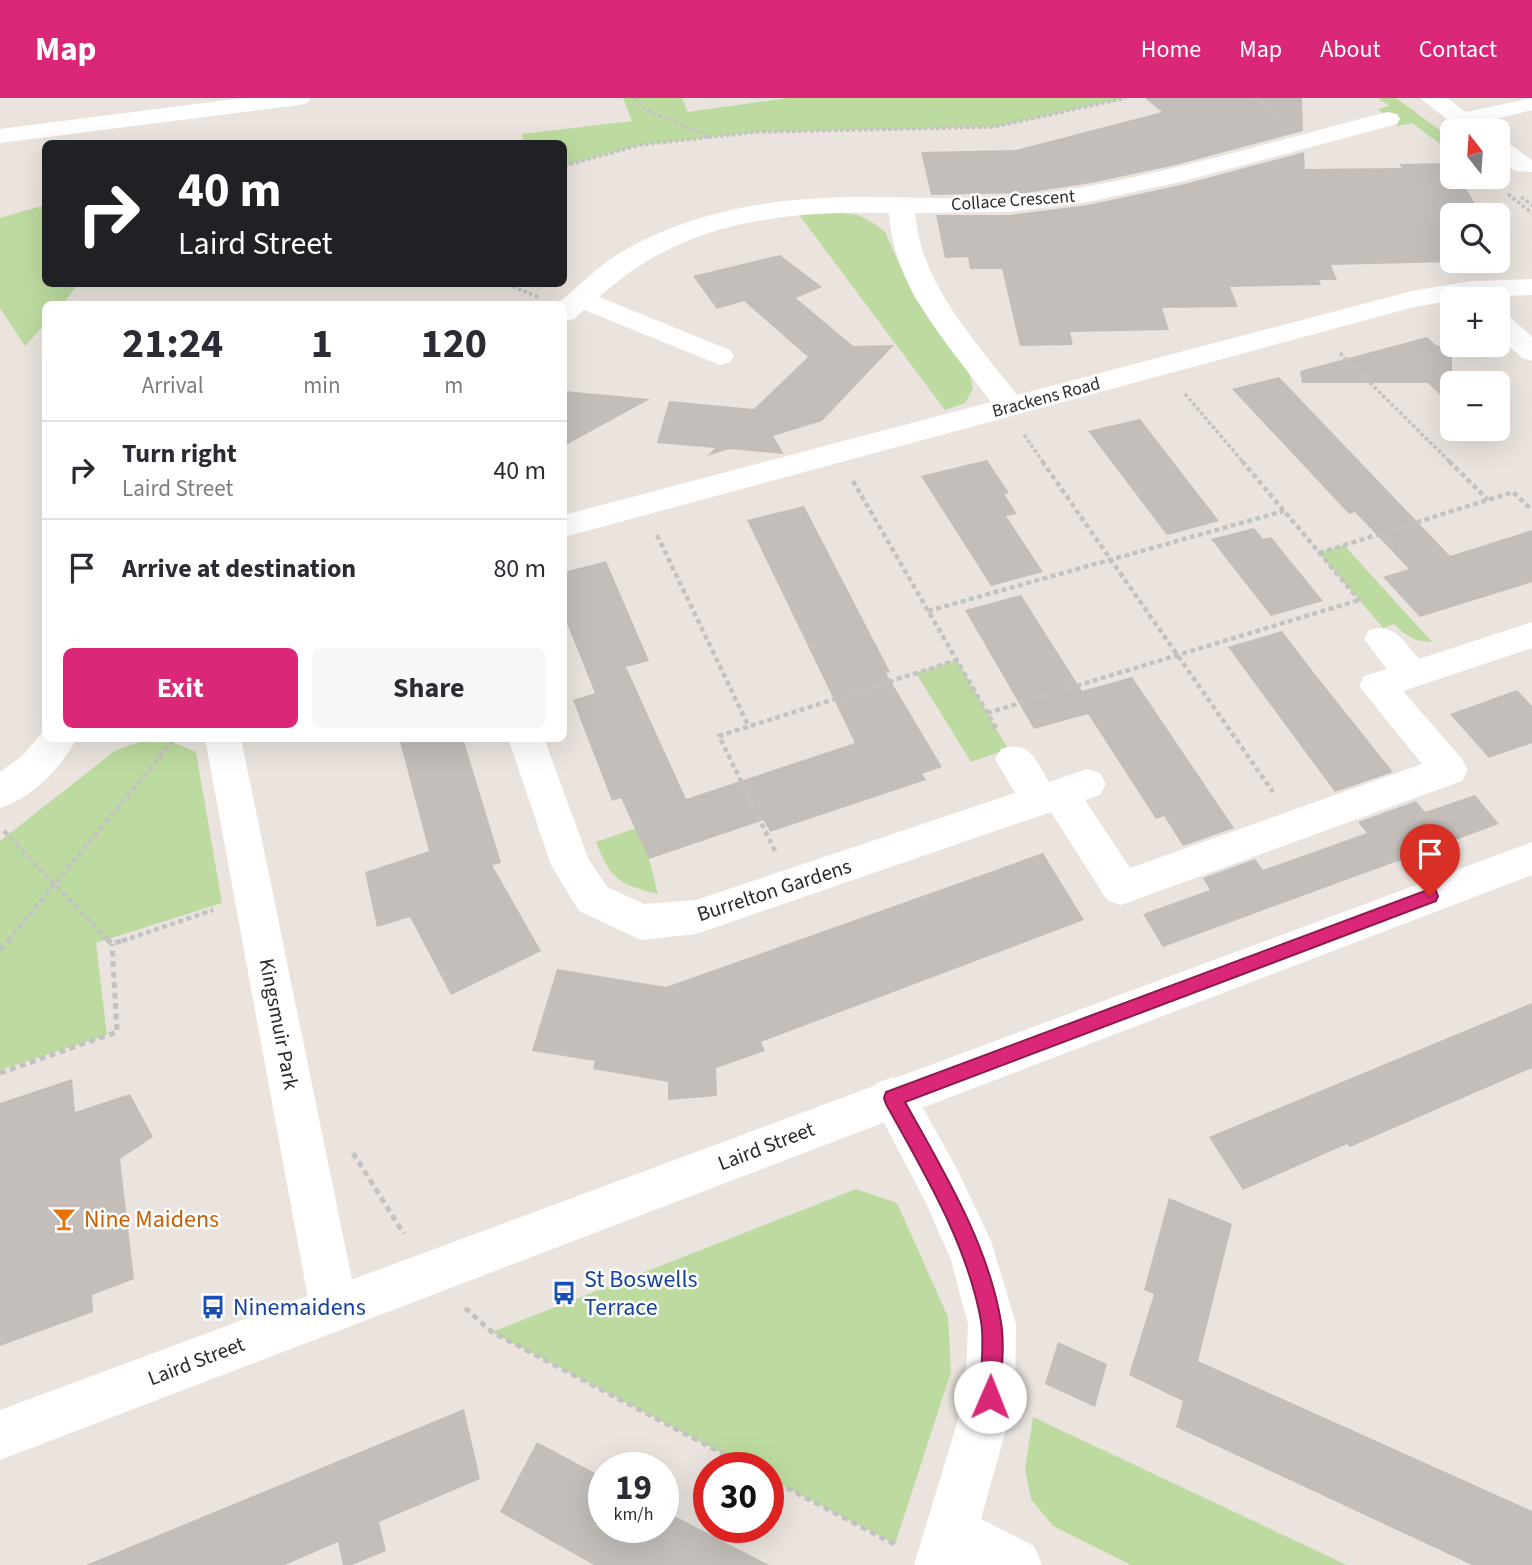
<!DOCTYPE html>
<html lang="en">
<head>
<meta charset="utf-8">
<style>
	body { margin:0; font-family:"Source Sans 3",sans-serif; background:#f7f7f7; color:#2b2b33; height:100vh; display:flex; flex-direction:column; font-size:26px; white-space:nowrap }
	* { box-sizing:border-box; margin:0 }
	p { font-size:23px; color:#7c7c81 }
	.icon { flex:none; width:38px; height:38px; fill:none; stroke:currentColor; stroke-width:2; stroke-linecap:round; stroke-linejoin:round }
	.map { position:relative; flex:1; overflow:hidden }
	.panel { position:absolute; left:42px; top:203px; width:525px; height:441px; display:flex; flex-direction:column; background:#fff; border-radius:10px; box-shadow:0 7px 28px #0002 }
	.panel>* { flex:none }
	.hud { position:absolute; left:42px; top:42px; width:525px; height:147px; border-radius:10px; box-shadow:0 7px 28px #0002; background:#202124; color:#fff; overflow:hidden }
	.needle { width:46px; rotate:343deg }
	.fabs { position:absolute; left:1440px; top:21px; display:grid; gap:14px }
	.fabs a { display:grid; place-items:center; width:70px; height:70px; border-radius:10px; background:#fff; box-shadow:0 7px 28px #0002; font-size:35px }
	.speed { position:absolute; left:588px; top:1354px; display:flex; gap:14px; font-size:35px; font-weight:700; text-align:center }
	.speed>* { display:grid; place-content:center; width:91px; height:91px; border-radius:50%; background:#fff; box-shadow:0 7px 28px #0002; line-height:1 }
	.speed small { font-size:18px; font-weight:400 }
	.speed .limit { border:10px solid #d22; background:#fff; color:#111 }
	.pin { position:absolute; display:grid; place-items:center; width:60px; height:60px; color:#fff; margin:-72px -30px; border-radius:50% 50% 50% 0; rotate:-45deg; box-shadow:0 0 7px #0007 }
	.pin .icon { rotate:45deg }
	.me { position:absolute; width:77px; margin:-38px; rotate:1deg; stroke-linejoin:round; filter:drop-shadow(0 0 5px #0008) }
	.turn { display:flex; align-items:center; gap:24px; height:147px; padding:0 21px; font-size:32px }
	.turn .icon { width:91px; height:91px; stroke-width:2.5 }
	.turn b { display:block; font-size:49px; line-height:60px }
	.eta { display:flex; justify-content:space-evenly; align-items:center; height:119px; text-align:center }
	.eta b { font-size:42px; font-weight:700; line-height:49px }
	.cta { display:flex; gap:14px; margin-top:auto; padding:14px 21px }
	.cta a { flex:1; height:80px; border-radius:10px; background:#db2777; color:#fff; font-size:28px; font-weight:700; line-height:80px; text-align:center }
	.cta a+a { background:#f7f7f7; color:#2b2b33 }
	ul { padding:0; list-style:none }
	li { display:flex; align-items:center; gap:21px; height:98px; padding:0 21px; border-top:2px solid #e1e1e2 }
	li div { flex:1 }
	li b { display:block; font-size:26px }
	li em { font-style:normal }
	header { display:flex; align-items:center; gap:42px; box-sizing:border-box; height:98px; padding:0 35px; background:#db2777; color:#fff }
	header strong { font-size:33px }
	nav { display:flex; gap:38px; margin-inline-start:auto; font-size:24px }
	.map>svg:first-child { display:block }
</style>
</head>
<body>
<header>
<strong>Map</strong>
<nav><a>Home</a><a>Map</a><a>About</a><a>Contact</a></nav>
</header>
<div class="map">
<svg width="1532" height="1467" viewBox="0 0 1532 1467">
	<rect width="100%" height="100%" fill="#eae3de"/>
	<path fill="#bddba0" d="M 623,0 L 682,0 L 688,14 L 788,0 L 1126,0 L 994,29 L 758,34 L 640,47 L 564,68 L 564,46 L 524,45 L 522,36 L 632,23 Z
		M 1378,0 L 1396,0 L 1452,41 L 1452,55 L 1412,25 L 1398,28 L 1378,11 L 1389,8 Z
		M 45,107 L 46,186 L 78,186 L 63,206 L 46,206 L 45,226 L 25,248 L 0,210 L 0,120 Z
		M 829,113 L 858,117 L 875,126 L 885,134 L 914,199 L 970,277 L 973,291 L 965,305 L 945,312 L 797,114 Z
		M 1344,447 L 1432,544 C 1415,544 1406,538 1394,526 L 1383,530 L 1319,455 Z
		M 957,562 L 1008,651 L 971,664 L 916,575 Z
		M 146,642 L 173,644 L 196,654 L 222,805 L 96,845 L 107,937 L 0,972 L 0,743 L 116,652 Z
		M 636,730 L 649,761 L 658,796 C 619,786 611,782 596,744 Z
		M 856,1091 L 897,1105 L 948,1219 L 951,1274 L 895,1446 L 768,1380 L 768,1370 L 750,1370 L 492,1234 Z
		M 1033,1319 L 1347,1467 L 1131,1467 L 1053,1428 L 1031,1401 L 1025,1371 Z"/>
	<path fill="#c3beb9" d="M 1145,0 L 1302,0 L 1303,33 L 1176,67 L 1091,85 L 1026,95 L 931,97 L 921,54 L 1016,52 L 1162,14 Z
		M 1304,54 L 1305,71 L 1402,70 L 1399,66 L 1451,65 L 1452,79 L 1459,79 L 1482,117 L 1452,117 L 1452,164 L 1331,167 L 1337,182 L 1319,182 L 1321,187 L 1230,189 L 1238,209 L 1162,210 L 1169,232 L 1070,234 L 1073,247 L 1020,248 L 1002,171 L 970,171 L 968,159 L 945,160 L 936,117 L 1009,117 L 1088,107 L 1185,86 Z
		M 780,157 L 822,189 L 796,200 L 853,248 L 894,247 L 822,323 L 773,338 L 784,356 L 729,351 L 707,358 L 715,350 L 657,345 L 669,303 L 754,311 L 808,259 L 744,203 L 717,211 L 693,178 Z
		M 1427,239 L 1437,248 L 1452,244 L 1452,309 L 1428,285 L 1302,285 L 1300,273 Z
		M 1279,279 L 1450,458 L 1532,432 L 1532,484 L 1420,519 L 1383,479 L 1409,471 L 1355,414 L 1349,416 L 1232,291 Z
		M 564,293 L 650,301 L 564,348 Z
		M 1140,321 L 1188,383 L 1219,423 L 1167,437 L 1088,333 Z
		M 987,362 L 1009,395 L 1004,396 L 1017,416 L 1006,418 L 1043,474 L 991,488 L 921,378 Z
		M 804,408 L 890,574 L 886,575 L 942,669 L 922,676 L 926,682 L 770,734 L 764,722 L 649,761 L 621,700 L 612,703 L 573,602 L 595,595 L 564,518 L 564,474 L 606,463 L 649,563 L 626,569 L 686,701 L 855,645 L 747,422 Z
		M 1254,430 L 1263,441 L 1271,439 L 1323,503 L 1271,518 L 1211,441 Z
		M 1021,497 L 1082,593 L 1132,579 L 1234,730 L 1183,748 L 1164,718 L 1156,721 L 1088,616 L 1034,631 L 965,512 Z
		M 1282,533 L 1314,575 L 1393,674 L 1335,694 L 1228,549 Z
		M 1517,592 L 1532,608 L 1532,645 L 1489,660 L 1450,616 Z
		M 399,640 L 463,640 L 501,765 L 492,767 L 541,853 L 451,897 L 410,819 L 377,829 L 365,774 L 429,753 Z
		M 1475,697 L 1499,726 L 1163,849 L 1143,816 L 1210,792 L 1203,780 L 1255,761 L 1263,772 L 1367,735 L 1358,724 L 1416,703 L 1425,714 Z
		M 1043,755 L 1084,822 L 761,944 L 765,953 L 716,970 L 717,998 L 668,1002 L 668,984 L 593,971 L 595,963 L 532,953 L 557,871 L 666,889 Z
		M 1532,905 L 1532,970 L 1350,1049 L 1347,1046 L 1243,1092 L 1209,1039 Z
		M 72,981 L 75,1014 L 130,996 L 153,1039 L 120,1061 L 134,1181 L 92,1197 L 93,1214 L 0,1248 L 0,1005 Z
		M 1169,1100 L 1232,1126 L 1198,1263 L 1532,1413 L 1532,1467 L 1472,1467 L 1176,1329 L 1183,1303 L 1129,1277 L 1154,1196 L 1144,1192 Z
		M 1058,1244 L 1107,1266 L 1095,1309 L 1045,1286 Z
		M 464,1311 L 480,1381 L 379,1424 L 386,1453 L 352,1467 L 343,1467 L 338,1444 L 285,1467 L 86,1467 Z
		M 537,1344 L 604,1380 L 604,1430 L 663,1430 L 663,1412 L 769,1467 L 594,1467 L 500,1414 Z"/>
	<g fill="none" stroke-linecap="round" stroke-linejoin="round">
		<path stroke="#c3c3c3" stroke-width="3.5" stroke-dasharray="3.5 2.5" stroke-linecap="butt" d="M 635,0 L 644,11 L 711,39 L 758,34 L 994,29 L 1126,0
			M 1255,0 L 1276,18
			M 564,68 L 640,47 L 711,39
			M 1508,96 L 1532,115
			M 1521,99 L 1532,107
			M 507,186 L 538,199
			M 1340,255 L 1451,365
			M 1185,296 L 1244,365
			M 1024,337 L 1044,365"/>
		<path stroke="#c3c3c3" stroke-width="4.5" stroke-dasharray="5 3.5" stroke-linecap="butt" d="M 1042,363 L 1273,694
			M 1242,363 L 1360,503
			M 1449,363 L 1488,402
			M 853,383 L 996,630
			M 657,437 L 749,629
			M 1319,455 L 1513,394 L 1532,412
			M 928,513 L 1284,413
			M 987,615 L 1359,502
			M 4,733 L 109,843
			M 775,753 L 719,638 L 957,562
			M 8,843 L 175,640
			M 122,843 L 213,812"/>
		<path stroke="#c3c3c3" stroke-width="5" stroke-dasharray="6 4.5" stroke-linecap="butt" d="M 107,841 L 112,846 L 127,841
			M 0,852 L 9,841
			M 0,975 L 117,934 L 112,846
			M 353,1055 L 404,1136
			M 465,1210 L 492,1234 L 750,1370
			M 768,1380 L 896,1447"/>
		<path fill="#fff" fill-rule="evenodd" d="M 243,0 L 311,0 L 307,5 L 299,7 L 0,45 L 0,31 Z
			M 1420,0 L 1447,0 L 1466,14 L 1532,0 L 1532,12 L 1481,25 L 1489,33 L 1462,33 Z
			M 1388,14 L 1397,16 L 1400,21 L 1397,26 L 1184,83 L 1088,104 L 1009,114 L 915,115 C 921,187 975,242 1017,297 L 1412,193 L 1472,183 L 1532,181 L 1532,197 L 1472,199 L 1414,209 L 564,439 L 564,417 L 991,304 C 949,247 893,189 889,115 C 780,113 683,123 599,199 L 730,252 L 734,258 L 730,264 L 720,267 L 584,212 L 574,221 L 564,223 L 564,206 L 557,206 C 577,190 596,170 618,156 C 694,111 781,98 868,99 C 928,99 989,104 1048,95 C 1164,78 1275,42 1388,14 Z
			M 1498,42 L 1507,44 L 1532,62 L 1532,74 L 1515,73 L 1498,61 Z
			M 1498,214 L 1508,217 L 1532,239 L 1532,263 L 1522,260 L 1498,238 Z
			M 1532,524 L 1532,550 L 1403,593 L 1462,661 L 1468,672 L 1462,683 L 1121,807 L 1107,802 L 1051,714 L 696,836 L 641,842 L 579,813 L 551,767 L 508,640 L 544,640 L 588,760 L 607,789 L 644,806 L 696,802 L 1015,695 L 995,661 L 1001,651 C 1030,641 1035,662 1049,684 L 1087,671 L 1100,675 L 1106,686 L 1100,697 L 1085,702 L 1130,770 L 1422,666 L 1359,588 L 1364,578 L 1387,571 L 1364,541 L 1369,532 C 1394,524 1404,544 1419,561 Z
			M 46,630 L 46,640 L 77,640 C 61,670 32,700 0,710 L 0,674 L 22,658 Z
			M 205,640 L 241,640 L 358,1211 L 351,1228 L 334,1235 L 317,1228 L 310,1211 Z
			M 893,979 L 909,985 L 958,1073 L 991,1143 L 1016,1226 L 1015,1299 L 981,1421 L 1034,1448 L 1042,1467 L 914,1467 L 965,1299 L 968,1226 L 951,1162 L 926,1105 L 871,1000 L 877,985 Z"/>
		<path fill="#fff" fill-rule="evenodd" d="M 1532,744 L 1532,777 L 0,1362 L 0,1312 Z"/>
	</g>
	<path fill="#db2777" stroke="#8e194d" stroke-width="2" d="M 1430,791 L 1436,793 L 1438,798 L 1436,803 L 905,1004 C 943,1073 988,1145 1001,1224 C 1005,1248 1001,1275 1000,1299 L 997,1306 L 990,1310 L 983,1306 L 980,1299 C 980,1275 985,1247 981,1223 C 967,1145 924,1075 886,1006 L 884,1000 L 886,994 Z"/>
	<defs>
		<g id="bar-bare" transform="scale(1.89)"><path d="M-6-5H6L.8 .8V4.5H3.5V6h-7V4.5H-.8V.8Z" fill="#e8710a" stroke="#fff" stroke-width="2.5" paint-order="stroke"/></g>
		<g id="bus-bare" transform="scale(1.89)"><path d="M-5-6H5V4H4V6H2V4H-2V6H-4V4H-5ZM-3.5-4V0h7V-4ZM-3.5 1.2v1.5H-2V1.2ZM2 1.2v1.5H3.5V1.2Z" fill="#1a4fb4" stroke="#fff" stroke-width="2.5" paint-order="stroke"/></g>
	</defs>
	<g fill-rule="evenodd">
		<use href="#bar-bare" x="64" y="1121"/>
		<use href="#bus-bare" x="564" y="1195"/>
		<use href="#bus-bare" x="213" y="1209"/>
	</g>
	<g text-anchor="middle" stroke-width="5" stroke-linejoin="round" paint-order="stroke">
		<g font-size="18" fill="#2a2a2a" stroke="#fff">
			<text transform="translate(1013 102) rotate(-4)" y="6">Collace Crescent</text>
			<text transform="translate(1046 299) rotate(-15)" y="6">Brackens Road</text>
		</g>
		<g font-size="21" fill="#2a2a2a" stroke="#fff">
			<text transform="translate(774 792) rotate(-18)" y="7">Burrelton Gardens</text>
			<text transform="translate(279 926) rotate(79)" y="7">Kingsmuir Park</text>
			<text transform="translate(766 1048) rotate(-21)" y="7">Laird Street</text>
			<text transform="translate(196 1263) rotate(-21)" y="7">Laird Street</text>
		</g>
		<g font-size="24" fill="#c56008" stroke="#fff" text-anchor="start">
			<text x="84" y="1129">Nine Maidens</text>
		</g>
		<g font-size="24" fill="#164399" stroke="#fff" text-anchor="start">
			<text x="584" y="1189">St Boswells<tspan x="584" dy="28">Terrace</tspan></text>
			<text x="233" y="1217">Ninemaidens</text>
		</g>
	</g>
</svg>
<div class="fabs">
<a><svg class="needle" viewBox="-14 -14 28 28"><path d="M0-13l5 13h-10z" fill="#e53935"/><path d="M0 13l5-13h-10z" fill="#7c7c81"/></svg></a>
<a><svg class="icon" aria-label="search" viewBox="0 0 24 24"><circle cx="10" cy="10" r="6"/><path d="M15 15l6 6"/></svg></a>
<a>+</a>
<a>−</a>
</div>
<div class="speed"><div>19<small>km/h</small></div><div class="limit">30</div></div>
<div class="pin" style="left:1430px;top:798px;background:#d93025"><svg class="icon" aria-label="arrive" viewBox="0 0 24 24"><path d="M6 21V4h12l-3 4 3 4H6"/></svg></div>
<svg class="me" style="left:990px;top:1299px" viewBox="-20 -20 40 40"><circle r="19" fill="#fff"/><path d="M0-13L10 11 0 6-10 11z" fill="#db2777"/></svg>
<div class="hud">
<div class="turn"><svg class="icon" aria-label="right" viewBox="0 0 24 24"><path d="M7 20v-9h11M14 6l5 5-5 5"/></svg><div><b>40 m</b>Laird Street</div></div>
</div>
<section class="panel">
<div class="eta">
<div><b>21:24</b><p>Arrival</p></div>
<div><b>1</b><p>min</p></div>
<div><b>120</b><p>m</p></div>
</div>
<ul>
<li><svg class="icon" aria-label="right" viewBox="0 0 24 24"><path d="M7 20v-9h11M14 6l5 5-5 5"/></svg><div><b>Turn right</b><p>Laird Street</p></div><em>40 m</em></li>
<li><svg class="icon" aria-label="arrive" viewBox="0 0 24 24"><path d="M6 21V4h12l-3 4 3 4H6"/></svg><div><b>Arrive at destination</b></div><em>80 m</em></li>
</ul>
<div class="cta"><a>Exit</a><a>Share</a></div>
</section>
</div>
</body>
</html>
